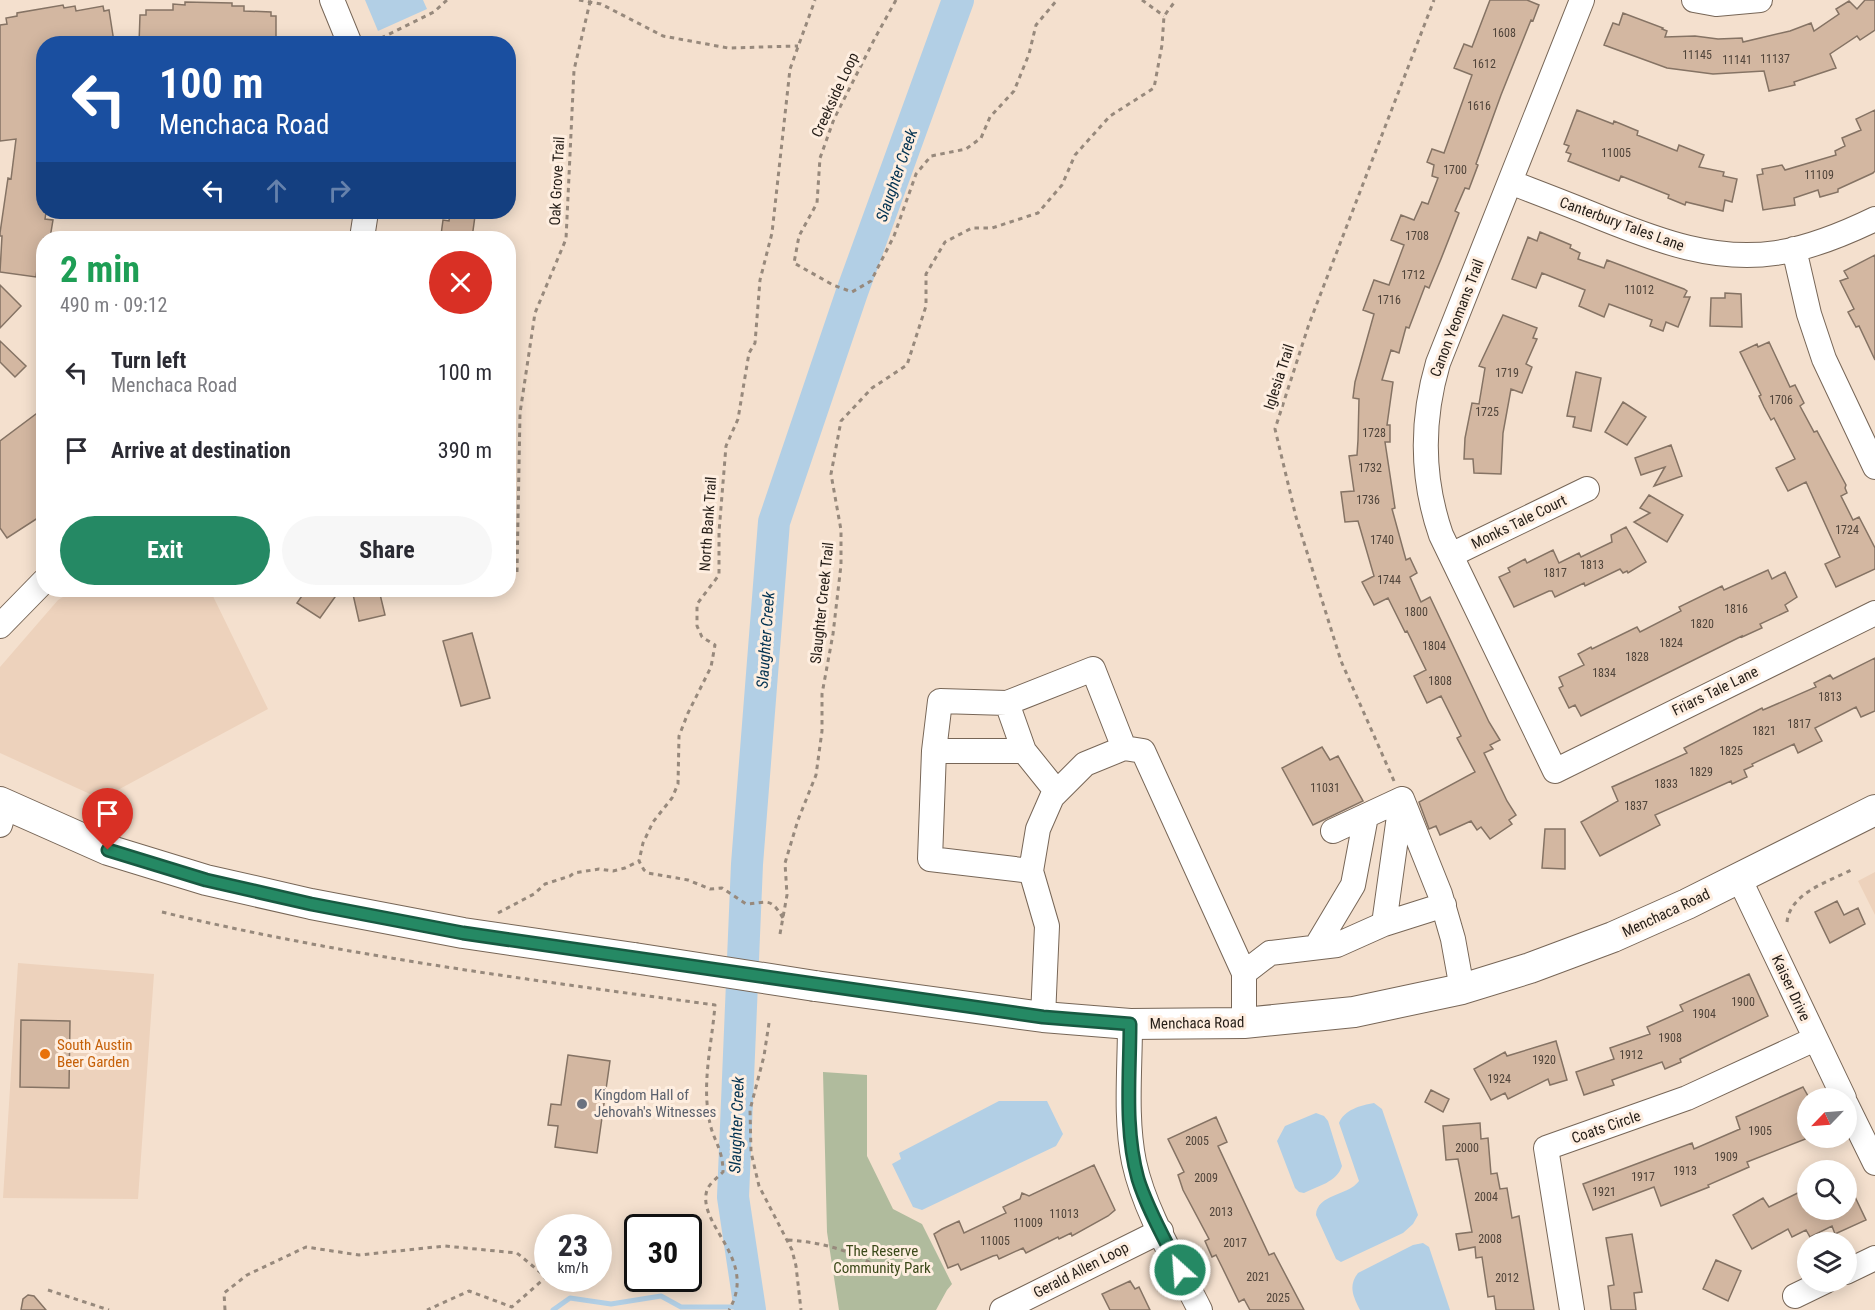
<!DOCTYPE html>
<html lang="en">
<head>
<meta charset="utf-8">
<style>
	body { margin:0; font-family:"Roboto Condensed",sans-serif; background:#f7f7f7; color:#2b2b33; height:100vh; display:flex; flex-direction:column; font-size:22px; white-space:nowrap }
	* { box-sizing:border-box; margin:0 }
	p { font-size:20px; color:#7c7c81 }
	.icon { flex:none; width:33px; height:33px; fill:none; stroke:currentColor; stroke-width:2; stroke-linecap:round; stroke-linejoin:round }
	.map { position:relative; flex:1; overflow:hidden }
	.sheet { position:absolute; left:36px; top:231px; width:480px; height:366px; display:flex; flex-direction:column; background:#fff; border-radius:24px; box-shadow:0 3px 15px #0003 }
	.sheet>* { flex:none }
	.guide { position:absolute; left:36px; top:36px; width:480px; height:183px; border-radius:24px; box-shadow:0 3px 15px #0003; background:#1a4fa0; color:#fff; overflow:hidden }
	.needle { width:39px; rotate:245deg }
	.tools { position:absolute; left:1797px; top:1088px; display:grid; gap:12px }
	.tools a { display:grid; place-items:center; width:60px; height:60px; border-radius:50%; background:#fff; box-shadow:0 3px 15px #0003; font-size:30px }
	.speed { position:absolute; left:534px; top:1214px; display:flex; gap:12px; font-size:30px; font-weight:700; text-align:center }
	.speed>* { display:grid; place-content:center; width:78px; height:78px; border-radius:50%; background:#fff; box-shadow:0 3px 15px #0003; line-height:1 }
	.speed small { font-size:15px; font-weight:400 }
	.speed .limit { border:3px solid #111; border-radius:9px; background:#fff; color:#111 }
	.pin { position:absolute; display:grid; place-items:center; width:51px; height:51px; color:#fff; margin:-62px -26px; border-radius:50% 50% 50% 0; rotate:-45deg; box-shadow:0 0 6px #0007 }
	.pin .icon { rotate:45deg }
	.me { position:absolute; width:66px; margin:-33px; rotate:334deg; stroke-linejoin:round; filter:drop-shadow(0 0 4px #0008) }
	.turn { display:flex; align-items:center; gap:21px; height:126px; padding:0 24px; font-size:27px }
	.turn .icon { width:78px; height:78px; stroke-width:2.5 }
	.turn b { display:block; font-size:42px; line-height:51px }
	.lanes { display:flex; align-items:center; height:57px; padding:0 24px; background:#0003; justify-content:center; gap:30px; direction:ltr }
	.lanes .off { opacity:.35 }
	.round { display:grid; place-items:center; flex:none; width:63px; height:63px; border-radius:32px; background:#f7f7f7 }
	.overview { display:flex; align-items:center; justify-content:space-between; height:102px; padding:0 24px }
	h1 { font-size:36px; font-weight:700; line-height:45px; color:#1e9e55 }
	.button { display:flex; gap:12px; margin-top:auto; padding:12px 24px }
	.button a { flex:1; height:69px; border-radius:36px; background:#258964; color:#fff; font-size:24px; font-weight:700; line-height:69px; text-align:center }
	.button a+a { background:#f7f7f7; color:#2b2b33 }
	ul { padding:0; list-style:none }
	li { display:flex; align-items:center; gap:18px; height:78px; padding:0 24px }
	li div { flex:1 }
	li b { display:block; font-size:22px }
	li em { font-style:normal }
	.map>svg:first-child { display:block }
</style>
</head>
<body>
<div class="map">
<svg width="1875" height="1310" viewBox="0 0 1875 1310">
	<rect width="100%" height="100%" fill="#f4e0ce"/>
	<path fill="#edd2bc" d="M 75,590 L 210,590 L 268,709 L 101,799 L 0,753 L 0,667 L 58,600 Z
		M 1875,872 L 1875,915 L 1858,881 Z
		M 18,963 L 154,974 L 138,1199 L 3,1198 Z"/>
	<path fill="#b0bb9d" d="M 823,1072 L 867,1075 L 867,1156 L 893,1209 L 922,1224 L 952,1284 L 947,1290 L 936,1310 L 839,1310 L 827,1232 Z"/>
	<path fill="#b2cfe5" d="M 365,0 L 423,0 L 427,9 L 378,31 Z
		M 999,1101 L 1047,1101 L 1063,1134 L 1056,1146 L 922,1210 L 913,1207 L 892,1164 L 901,1159 L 899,1153 Z
		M 1374,1103 L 1382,1109 L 1418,1215 L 1413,1224 L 1403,1233 L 1341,1262 L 1336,1259 L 1316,1215 C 1317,1194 1348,1196 1359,1181 L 1339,1123 C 1344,1110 1361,1105 1374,1103 Z
		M 1316,1113 L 1324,1116 L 1328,1121 L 1342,1166 C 1337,1182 1318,1186 1304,1193 L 1299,1192 L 1295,1188 L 1277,1141 L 1285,1126 Z
		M 1423,1243 L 1429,1247 L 1450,1310 L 1360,1310 C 1353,1296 1348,1286 1358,1273 L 1413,1245 Z"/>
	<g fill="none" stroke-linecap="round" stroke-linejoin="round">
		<path stroke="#b2cfe5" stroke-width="5" d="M 553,1310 L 570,1298 L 611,1304 L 661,1296 L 681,1307 L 749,1307"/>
		<path stroke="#b2cfe5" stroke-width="32" d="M 750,1310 L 733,1197 L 747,864 L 774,522 L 852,292 L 958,0"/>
	</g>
	<path fill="#d3b7a1" stroke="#857364" stroke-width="1.5" d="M 1490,0 L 1527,0 L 1539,5 L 1533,21 L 1531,20 L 1501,95 L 1476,164 L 1478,165 L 1469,189 L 1465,188 L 1455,211 L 1459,213 L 1441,259 L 1429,288 L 1425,286 L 1409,328 L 1406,327 L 1399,353 L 1391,350 L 1382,380 L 1393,382 L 1387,425 L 1390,425 L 1390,442 L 1385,442 L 1395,508 L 1392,509 L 1406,560 L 1410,558 L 1417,573 L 1410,577 L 1421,602 L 1430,597 L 1489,722 L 1500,740 L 1490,745 L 1493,749 L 1484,753 L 1507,801 L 1516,815 L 1509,820 L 1512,824 L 1490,839 L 1481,827 L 1477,830 L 1471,821 L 1440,835 L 1436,826 L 1429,829 L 1419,802 L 1475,772 L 1457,738 L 1461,736 L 1441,696 L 1427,703 L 1414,676 L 1426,670 L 1407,631 L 1405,632 L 1388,598 L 1374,605 L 1362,582 L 1374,576 L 1358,521 L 1345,522 L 1341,492 L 1354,491 L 1349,456 L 1357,455 L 1358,440 L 1359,399 L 1353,398 L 1355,382 L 1374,314 L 1363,310 L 1374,280 L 1389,285 L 1404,245 L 1391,240 L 1401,215 L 1414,220 L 1422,202 L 1428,204 L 1438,178 L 1432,176 L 1434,165 L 1427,162 L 1432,149 L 1444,153 L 1472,75 L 1454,68 L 1464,44 L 1472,47 Z
		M 1865,0 L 1875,0 L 1875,30 L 1860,40 L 1857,36 L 1830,54 L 1836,68 L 1794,82 L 1795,85 L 1769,91 L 1764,71 L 1713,74 L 1667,68 L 1604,45 L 1613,23 L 1619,25 L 1623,13 L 1663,28 L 1662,29 L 1667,31 L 1665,37 L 1695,36 L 1718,39 L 1742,38 L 1743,42 L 1790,31 L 1811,23 L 1814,31 L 1839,14 L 1836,9 L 1849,1 L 1857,9 Z
		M 185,2 L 232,3 L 232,6 L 244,6 L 244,11 L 271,12 L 271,16 L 276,16 L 276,44 L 139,44 L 140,15 L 146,15 L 146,10 L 173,10 L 173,4 L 185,5 Z
		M 63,5 L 64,8 L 75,6 L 76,11 L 103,6 L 104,11 L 109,10 L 114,42 L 44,44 L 44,55 L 40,56 L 44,84 L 44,212 L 46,212 L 45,219 L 53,220 L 50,238 L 44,238 L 44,270 L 37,269 L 36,277 L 0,272 L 2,236 L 0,236 L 0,233 L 8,178 L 11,179 L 16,139 L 0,141 L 0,25 L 7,24 L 6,18 L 17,16 L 17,13 Z
		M 1577,110 L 1613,124 L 1614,121 L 1638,131 L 1637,135 L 1677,151 L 1679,145 L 1704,155 L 1699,167 L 1724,172 L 1723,176 L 1737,179 L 1732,202 L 1725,200 L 1723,211 L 1686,202 L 1685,205 L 1668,198 L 1669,195 L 1621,176 L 1619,181 L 1568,161 L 1571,154 L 1566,152 L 1569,146 L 1564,144 Z
		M 1875,110 L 1875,171 L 1873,173 L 1838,189 L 1838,192 L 1820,197 L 1818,190 L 1794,198 L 1795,205 L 1763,210 L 1757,175 L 1763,174 L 1762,169 L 1782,165 L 1785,170 L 1836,155 L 1835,151 L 1845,146 L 1842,138 L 1861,130 L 1856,119 Z
		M 450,213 L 475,216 L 472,238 L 445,238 L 445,235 L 441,235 L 443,220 L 449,221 Z
		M 1540,232 L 1571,245 L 1570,248 L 1580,253 L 1578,259 L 1604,268 L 1607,260 L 1684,289 L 1687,291 L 1684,297 L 1690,297 L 1678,327 L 1666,322 L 1663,331 L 1650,326 L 1652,320 L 1609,304 L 1604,317 L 1579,306 L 1585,290 L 1542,273 L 1536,288 L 1512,279 L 1528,237 L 1537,241 Z
		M 1875,255 L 1875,360 L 1859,326 L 1856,327 L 1848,312 L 1854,309 L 1840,281 L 1848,278 L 1844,271 Z
		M 0,285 L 21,306 L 0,328 Z
		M 1725,293 L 1741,294 L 1742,327 L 1710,326 L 1711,298 L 1725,298 Z
		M 1503,315 L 1537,328 L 1533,338 L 1537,339 L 1526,364 L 1532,367 L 1522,393 L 1511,389 L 1503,433 L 1501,474 L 1474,473 L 1473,459 L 1464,459 L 1465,438 L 1472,403 L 1479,404 L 1485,368 L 1479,366 Z
		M 0,341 L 26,366 L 15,377 L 0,362 Z
		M 1769,342 L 1790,387 L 1795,385 L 1804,403 L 1800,406 L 1814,432 L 1817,431 L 1846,485 L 1845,488 L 1847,493 L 1841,496 L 1853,520 L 1859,517 L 1875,548 L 1875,569 L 1836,587 L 1825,564 L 1840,557 L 1806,482 L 1788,491 L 1776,468 L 1795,459 L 1774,418 L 1771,420 L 1764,407 L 1759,396 L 1761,395 L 1740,352 L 1757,344 L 1758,347 Z
		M 1576,372 L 1601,378 L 1591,431 L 1573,427 L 1575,417 L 1567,416 Z
		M 1623,402 L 1646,417 L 1627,445 L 1605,432 Z
		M 44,408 L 44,514 L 7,538 L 0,528 L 0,441 Z
		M 1671,445 L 1682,476 L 1654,486 L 1665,467 L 1641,475 L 1635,458 Z
		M 1649,495 L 1683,515 L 1667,542 L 1634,522 L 1650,513 L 1640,508 Z
		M 1626,527 L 1646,562 L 1628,573 L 1627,571 L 1623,573 L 1620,569 L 1585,586 L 1584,583 L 1555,597 L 1552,591 L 1549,591 L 1514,607 L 1499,577 L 1510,572 L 1508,568 L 1525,559 L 1527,563 L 1553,550 L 1559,563 L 1579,553 L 1581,557 L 1612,542 L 1611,535 Z
		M 1768,570 L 1772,579 L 1785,572 L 1797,597 L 1785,605 L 1788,611 L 1760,624 L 1762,628 L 1742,637 L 1742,636 L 1581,716 L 1575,705 L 1569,708 L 1559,688 L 1563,686 L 1559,677 L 1584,665 L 1578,654 L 1591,647 L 1592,649 L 1637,627 L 1640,632 L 1681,611 L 1679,607 L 1722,586 L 1724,590 Z
		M 306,590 L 340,590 L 320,618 L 297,603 Z
		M 352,590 L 379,590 L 385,615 L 359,621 Z
		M 472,633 L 490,698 L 461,706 L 443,641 Z
		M 1875,658 L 1875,711 L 1861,717 L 1856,707 L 1815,728 L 1822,741 L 1798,753 L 1794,744 L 1752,764 L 1753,766 L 1744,770 L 1747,777 L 1732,784 L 1731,781 L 1655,815 L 1660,825 L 1600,856 L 1581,822 L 1618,801 L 1612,787 L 1687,753 L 1684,748 L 1762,708 L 1763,710 L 1816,687 L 1814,683 L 1830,675 L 1833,679 Z
		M 1322,747 L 1330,760 L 1338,756 L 1363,801 L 1313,825 L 1282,768 Z
		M 1545,829 L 1565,829 L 1565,869 L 1542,868 Z
		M 1837,901 L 1844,915 L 1858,908 L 1865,924 L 1830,943 L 1815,912 Z
		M 1749,974 L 1768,1016 L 1680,1059 L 1681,1062 L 1665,1069 L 1662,1062 L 1612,1080 L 1614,1085 L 1584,1095 L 1576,1072 L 1614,1059 L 1610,1048 L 1650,1034 L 1647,1027 L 1683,1011 L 1680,1005 Z
		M 21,1020 L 70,1021 L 69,1088 L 20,1087 Z
		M 1556,1041 L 1567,1080 L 1550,1085 L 1548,1079 L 1508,1099 L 1505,1093 L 1491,1100 L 1474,1069 L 1505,1052 L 1507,1056 Z
		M 568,1055 L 610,1061 L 597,1153 L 555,1147 L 558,1126 L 548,1125 L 551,1104 L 561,1105 Z
		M 1803,1087 L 1808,1096 L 1808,1138 L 1747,1162 L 1749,1167 L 1708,1185 L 1709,1187 L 1661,1206 L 1654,1187 L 1593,1210 L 1583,1184 L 1692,1143 L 1694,1149 L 1740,1129 L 1736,1117 Z
		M 1431,1090 L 1449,1099 L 1443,1112 L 1425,1102 Z
		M 1216,1117 L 1227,1142 L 1218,1146 L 1269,1255 L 1274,1253 L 1304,1310 L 1250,1310 L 1244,1299 L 1239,1302 L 1222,1267 L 1216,1255 L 1212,1257 L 1205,1241 L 1209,1239 L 1183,1190 L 1178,1175 L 1184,1172 L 1168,1139 Z
		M 1480,1123 L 1481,1139 L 1488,1138 L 1491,1174 L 1497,1173 L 1500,1189 L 1507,1188 L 1512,1218 L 1519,1216 L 1534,1310 L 1496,1310 L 1494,1296 L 1488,1297 L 1482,1257 L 1476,1258 L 1475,1247 L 1459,1250 L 1456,1234 L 1472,1232 L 1458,1159 L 1446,1160 L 1443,1126 Z
		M 1094,1165 L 1115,1210 L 1108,1216 L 1072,1236 L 1071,1233 L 1059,1239 L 1058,1237 L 1026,1253 L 1023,1248 L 999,1259 L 997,1255 L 993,1256 L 961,1270 L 958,1264 L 948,1268 L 934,1234 L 942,1229 L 959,1221 L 964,1233 L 1006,1213 L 1003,1207 L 1020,1199 L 1022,1193 L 1029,1196 Z
		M 1846,1178 L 1866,1220 L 1835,1234 L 1832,1226 L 1810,1237 L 1806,1230 L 1792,1237 L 1788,1229 L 1752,1249 L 1733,1215 L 1763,1198 L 1769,1207 L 1808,1188 L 1808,1209 L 1846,1209 Z
		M 1632,1234 L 1642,1292 L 1634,1293 L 1636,1310 L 1611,1310 L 1608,1286 L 1614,1285 L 1606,1238 Z
		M 1716,1260 L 1741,1271 L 1728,1301 L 1703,1289 Z
		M 1130,1281 L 1135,1289 L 1139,1287 L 1150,1310 L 1110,1310 L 1102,1294 Z
		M 28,1295 L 34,1296 L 46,1310 L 21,1310 L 23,1299 Z"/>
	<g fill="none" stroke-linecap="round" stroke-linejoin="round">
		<g stroke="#776657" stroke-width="26">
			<path id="minor" d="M 332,0 L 350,44
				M 1582,0 L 1438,363 C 1421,421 1421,477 1441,535 L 1555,771 L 1875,613
				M 1694,0 L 1716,4 L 1760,0
				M 1510,182 C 1541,194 1573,206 1604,219 C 1659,241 1715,262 1776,253 C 1810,248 1844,234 1875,219
				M 362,238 L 366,212
				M 1794,249 L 1809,314 L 1824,359 L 1875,467
				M 1451,555 L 1587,489
				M 0,626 L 44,581
				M 1007,703 L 1024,751
				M 934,751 L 940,701 L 1007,703 L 1093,669 L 1124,748
				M 1402,799 L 1440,894 L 1453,939 L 1462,989
				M 0,825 L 6,805
				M 1333,831 L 1402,799
				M 1031,871 L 930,859 L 934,751 L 1024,751 L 1057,792
				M 1739,878 L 1844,1098
				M 1384,924 L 1401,802
				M 1316,947 L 1353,885 L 1366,816
				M 1244,973 L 1270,953 L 1337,945 L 1384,924 L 1444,905
				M 1043,1017 L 1047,926 L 1031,871 L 1038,829 L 1052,797 L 1085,764 L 1124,748 L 1143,751 L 1244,973 L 1244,1023
				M 1130,1024 C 1130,1069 1125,1118 1134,1162 C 1145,1213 1177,1264 1200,1310
				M 1846,1104 L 1875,1163
				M 1846,1272 L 1875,1258
				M 1795,1296 L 1826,1281
				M 1002,1310 L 1161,1231
				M 1572,1310 L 1546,1148 L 1687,1098 L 1815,1039"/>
		</g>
		<g stroke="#776657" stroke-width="32">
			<path id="major" d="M 0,802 L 108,850 L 206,880 L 311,904 L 463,933 L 634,958
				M 815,986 L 1043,1017 L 1130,1024 L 1244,1023 L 1354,1012 L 1462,989 L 1530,968 L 1613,937 L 1687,904 L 1875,810"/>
		</g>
		<path stroke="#97897c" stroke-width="3" stroke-dasharray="4.5 4.5" stroke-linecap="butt" d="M 579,0 L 601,4 L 663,36 L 728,48 L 798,46
			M 896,0 L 875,38 L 834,119 L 820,158 L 817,203 L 799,236 L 794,263 L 833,285 L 852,292 L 871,281 L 894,236 L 916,174 L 931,156 L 966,149 L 981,138 L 990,117 L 1014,91 L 1029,54 L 1036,25 L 1057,0
			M 1142,0 L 1164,16
			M 373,42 L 434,12 L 447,0
			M 517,572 L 520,413 L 535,313 L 566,239 L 574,70 L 590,2 L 588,0
			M 1394,781 L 1341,661 L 1296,517 L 1275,429 L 1309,324 L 1434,0
			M 162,912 C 344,956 531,980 715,1005 C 712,1043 702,1081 709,1118 C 712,1140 723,1147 723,1172 C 718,1177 709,1184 707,1190 C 696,1225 759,1259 729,1310
			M 498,913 L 534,894 L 545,884 L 570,876 L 574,873 L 599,869 L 613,871 L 625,868 L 639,861
			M 783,918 C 770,896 767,903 746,904 L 722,888 L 710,889 L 688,880 L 648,873 L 644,870 L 639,861 L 643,843 L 653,822 L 672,798 L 678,784 L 679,736 L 688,713 L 711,667 L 715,645 L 702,637 L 697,626 L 697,604 L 719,575 L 719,532 L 726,446 L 738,419 L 749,353 L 755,343 L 760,280 L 772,233 L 790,69 L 815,0
			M 1787,922 C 1790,893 1828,882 1851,870
			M 780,934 L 787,895 L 785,863 L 798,820 L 816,775 L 822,731 L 822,694 L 833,634 L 841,565 L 841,530 L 831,474 L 841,421 L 872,388 L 907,365 L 926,306 L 926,274 L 945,242 L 972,228 L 992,228 L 1038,213 L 1062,185 L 1075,155 L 1110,116 L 1154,88 L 1162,45 L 1164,16 L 1176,0
			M 769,1023 L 764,1056 L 750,1110 L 751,1152 L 759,1186 L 792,1250 L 796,1266 L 801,1310
			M 788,1240 C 818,1242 848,1249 874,1265
			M 48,1290 L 109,1310
			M 225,1310 L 224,1293 L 247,1275 L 306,1247 L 359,1255 L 445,1246 L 517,1253 L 546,1277 L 512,1307 L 469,1291 L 427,1310"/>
		<use href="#minor" stroke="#fff" stroke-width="24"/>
		<use href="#major" stroke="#fff" stroke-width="30"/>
		<g stroke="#776657" stroke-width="32" stroke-linecap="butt">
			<path id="major-bridge" d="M 634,958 L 815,986"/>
		</g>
		<use href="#major-bridge" stroke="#fff" stroke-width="30"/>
	</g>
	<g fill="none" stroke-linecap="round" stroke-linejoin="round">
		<g stroke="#185941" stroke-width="15">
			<path id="route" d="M 108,850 L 206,880 L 311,904 L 463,933 L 1043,1017 L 1130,1024 C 1130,1075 1124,1129 1138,1179 C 1148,1211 1166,1241 1180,1270"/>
		</g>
		<use href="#route" stroke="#258964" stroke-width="10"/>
	</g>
	<circle fill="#e8710a" stroke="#feeee0" stroke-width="2" cx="45" cy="1054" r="6"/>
	<circle fill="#6b7280" stroke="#feeee0" stroke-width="2" cx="582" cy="1104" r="6"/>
	<g text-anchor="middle" stroke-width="6" stroke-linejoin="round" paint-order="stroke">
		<g font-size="12" fill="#50443a">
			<text x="1504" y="37">1608</text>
			<text x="1697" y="59">11145</text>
			<text x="1775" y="63">11137</text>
			<text x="1737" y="64">11141</text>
			<text x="1484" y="68">1612</text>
			<text x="1479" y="110">1616</text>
			<text x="1616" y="157">11005</text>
			<text x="1455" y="174">1700</text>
			<text x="1819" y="179">11109</text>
			<text x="1417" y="240">1708</text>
			<text x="1413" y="279">1712</text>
			<text x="1639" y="294">11012</text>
			<text x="1389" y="304">1716</text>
			<text x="1507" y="377">1719</text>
			<text x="1781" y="404">1706</text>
			<text x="1487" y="416">1725</text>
			<text x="1374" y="437">1728</text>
			<text x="1370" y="472">1732</text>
			<text x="1368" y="504">1736</text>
			<text x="1847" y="534">1724</text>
			<text x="1382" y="544">1740</text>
			<text x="1592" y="569">1813</text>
			<text x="1555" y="577">1817</text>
			<text x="1389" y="584">1744</text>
			<text x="1736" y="613">1816</text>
			<text x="1416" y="616">1800</text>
			<text x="1702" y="628">1820</text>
			<text x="1671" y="647">1824</text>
			<text x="1434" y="650">1804</text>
			<text x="1637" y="661">1828</text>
			<text x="1604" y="677">1834</text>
			<text x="1440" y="685">1808</text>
			<text x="1830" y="701">1813</text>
			<text x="1799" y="728">1817</text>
			<text x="1764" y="735">1821</text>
			<text x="1731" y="755">1825</text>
			<text x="1701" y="776">1829</text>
			<text x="1666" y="788">1833</text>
			<text x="1325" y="792">11031</text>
			<text x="1636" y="810">1837</text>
			<text x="1743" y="1006">1900</text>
			<text x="1704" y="1018">1904</text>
			<text x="1670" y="1042">1908</text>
			<text x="1631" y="1059">1912</text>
			<text x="1544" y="1064">1920</text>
			<text x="1499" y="1083">1924</text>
			<text x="1760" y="1135">1905</text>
			<text x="1197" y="1145">2005</text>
			<text x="1467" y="1152">2000</text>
			<text x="1726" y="1161">1909</text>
			<text x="1685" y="1175">1913</text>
			<text x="1643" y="1181">1917</text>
			<text x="1206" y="1182">2009</text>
			<text x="1604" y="1196">1921</text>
			<text x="1486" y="1201">2004</text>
			<text x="1221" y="1216">2013</text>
			<text x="1064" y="1218">11013</text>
			<text x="1028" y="1227">11009</text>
			<text x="1490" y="1243">2008</text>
			<text x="995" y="1245">11005</text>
			<text x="1235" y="1247">2017</text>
			<text x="1258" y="1281">2021</text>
			<text x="1507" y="1282">2012</text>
			<text x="1278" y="1302">2025</text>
		</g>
		<g font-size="15" fill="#251e18" stroke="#feeee0">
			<text transform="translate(835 95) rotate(-65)" y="5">Creekside Loop</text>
			<text transform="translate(557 181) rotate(-87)" y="5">Oak Grove Trail</text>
			<text transform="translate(1622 224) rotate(20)" y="5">Canterbury Tales Lane</text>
			<text transform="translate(1457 318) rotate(-69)" y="5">Canon Yeomans Trail</text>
			<text transform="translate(1279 377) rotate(-72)" y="5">Iglesia Trail</text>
			<text transform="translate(1519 522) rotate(-26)" y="5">Monks Tale Court</text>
			<text transform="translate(708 524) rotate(-86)" y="5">North Bank Trail</text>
			<text transform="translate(822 603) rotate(-84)" y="5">Slaughter Creek Trail</text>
			<text transform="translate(1715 691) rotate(-26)" y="5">Friars Tale Lane</text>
			<text transform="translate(1666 913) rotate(-25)" y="5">Menchaca Road</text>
			<text transform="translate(1791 988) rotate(65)" y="5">Kaiser Drive</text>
			<text transform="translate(1197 1023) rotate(-1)" y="5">Menchaca Road</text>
			<text transform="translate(1606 1127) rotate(-19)" y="5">Coats Circle</text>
			<text transform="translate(1081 1270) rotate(-27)" y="5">Gerald Allen Loop</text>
		</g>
		<g font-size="15" fill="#c56008" stroke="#feeee0" text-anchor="start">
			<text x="57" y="1050">South Austin<tspan x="57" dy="17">Beer Garden</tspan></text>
		</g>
		<g font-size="15" fill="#5b616d" stroke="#feeee0" text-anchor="start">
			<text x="594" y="1100">Kingdom Hall of<tspan x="594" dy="17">Jehovah's Witnesses</tspan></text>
		</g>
		<g font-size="15" fill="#3b4919" stroke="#feeee0">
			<text x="882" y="1256">The Reserve<tspan x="882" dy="17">Community Park</tspan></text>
		</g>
		<g font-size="16" font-style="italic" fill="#003150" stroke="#feeee0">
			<text transform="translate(896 175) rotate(-71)" y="6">Slaughter Creek</text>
			<text transform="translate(765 640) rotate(-86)" y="6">Slaughter Creek</text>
			<text transform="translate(736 1125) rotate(-88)" y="6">Slaughter Creek</text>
		</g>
	</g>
</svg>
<div class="tools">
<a><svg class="needle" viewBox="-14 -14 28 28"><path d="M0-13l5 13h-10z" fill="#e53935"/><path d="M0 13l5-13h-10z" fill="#7c7c81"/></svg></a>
<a><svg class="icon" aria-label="search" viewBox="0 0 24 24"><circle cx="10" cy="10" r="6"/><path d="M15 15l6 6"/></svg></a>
<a><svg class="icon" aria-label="layers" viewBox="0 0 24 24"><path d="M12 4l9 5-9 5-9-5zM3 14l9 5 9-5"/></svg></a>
</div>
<div class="speed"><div>23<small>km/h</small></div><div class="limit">30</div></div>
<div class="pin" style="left:108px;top:850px;background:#d93025"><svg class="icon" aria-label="arrive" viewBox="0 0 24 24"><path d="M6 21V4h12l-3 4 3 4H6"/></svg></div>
<svg class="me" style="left:1180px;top:1270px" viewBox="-20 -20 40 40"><circle r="17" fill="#258964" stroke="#fff" stroke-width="3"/><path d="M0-11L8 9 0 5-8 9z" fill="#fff"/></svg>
<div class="guide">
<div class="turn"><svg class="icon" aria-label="left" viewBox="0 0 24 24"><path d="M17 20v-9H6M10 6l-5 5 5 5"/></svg><div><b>100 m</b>Menchaca Road</div></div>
<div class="lanes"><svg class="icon" aria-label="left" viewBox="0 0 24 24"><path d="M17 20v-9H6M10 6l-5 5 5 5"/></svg><svg class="icon off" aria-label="ahead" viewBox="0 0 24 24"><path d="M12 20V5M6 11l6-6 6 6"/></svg><svg class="icon off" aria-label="right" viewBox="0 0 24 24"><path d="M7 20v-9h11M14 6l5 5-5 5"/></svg></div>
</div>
<section class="sheet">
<div class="overview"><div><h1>2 min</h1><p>490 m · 09:12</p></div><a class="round" style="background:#d93025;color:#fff"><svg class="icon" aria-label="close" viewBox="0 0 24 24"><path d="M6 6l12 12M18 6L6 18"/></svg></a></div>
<ul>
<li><svg class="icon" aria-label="left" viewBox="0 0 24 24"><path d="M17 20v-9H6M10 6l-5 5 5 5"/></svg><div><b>Turn left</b><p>Menchaca Road</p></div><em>100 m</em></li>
<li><svg class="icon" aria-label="arrive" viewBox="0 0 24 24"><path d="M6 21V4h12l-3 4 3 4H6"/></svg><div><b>Arrive at destination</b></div><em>390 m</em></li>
</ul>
<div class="button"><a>Exit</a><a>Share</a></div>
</section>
</div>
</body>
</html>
